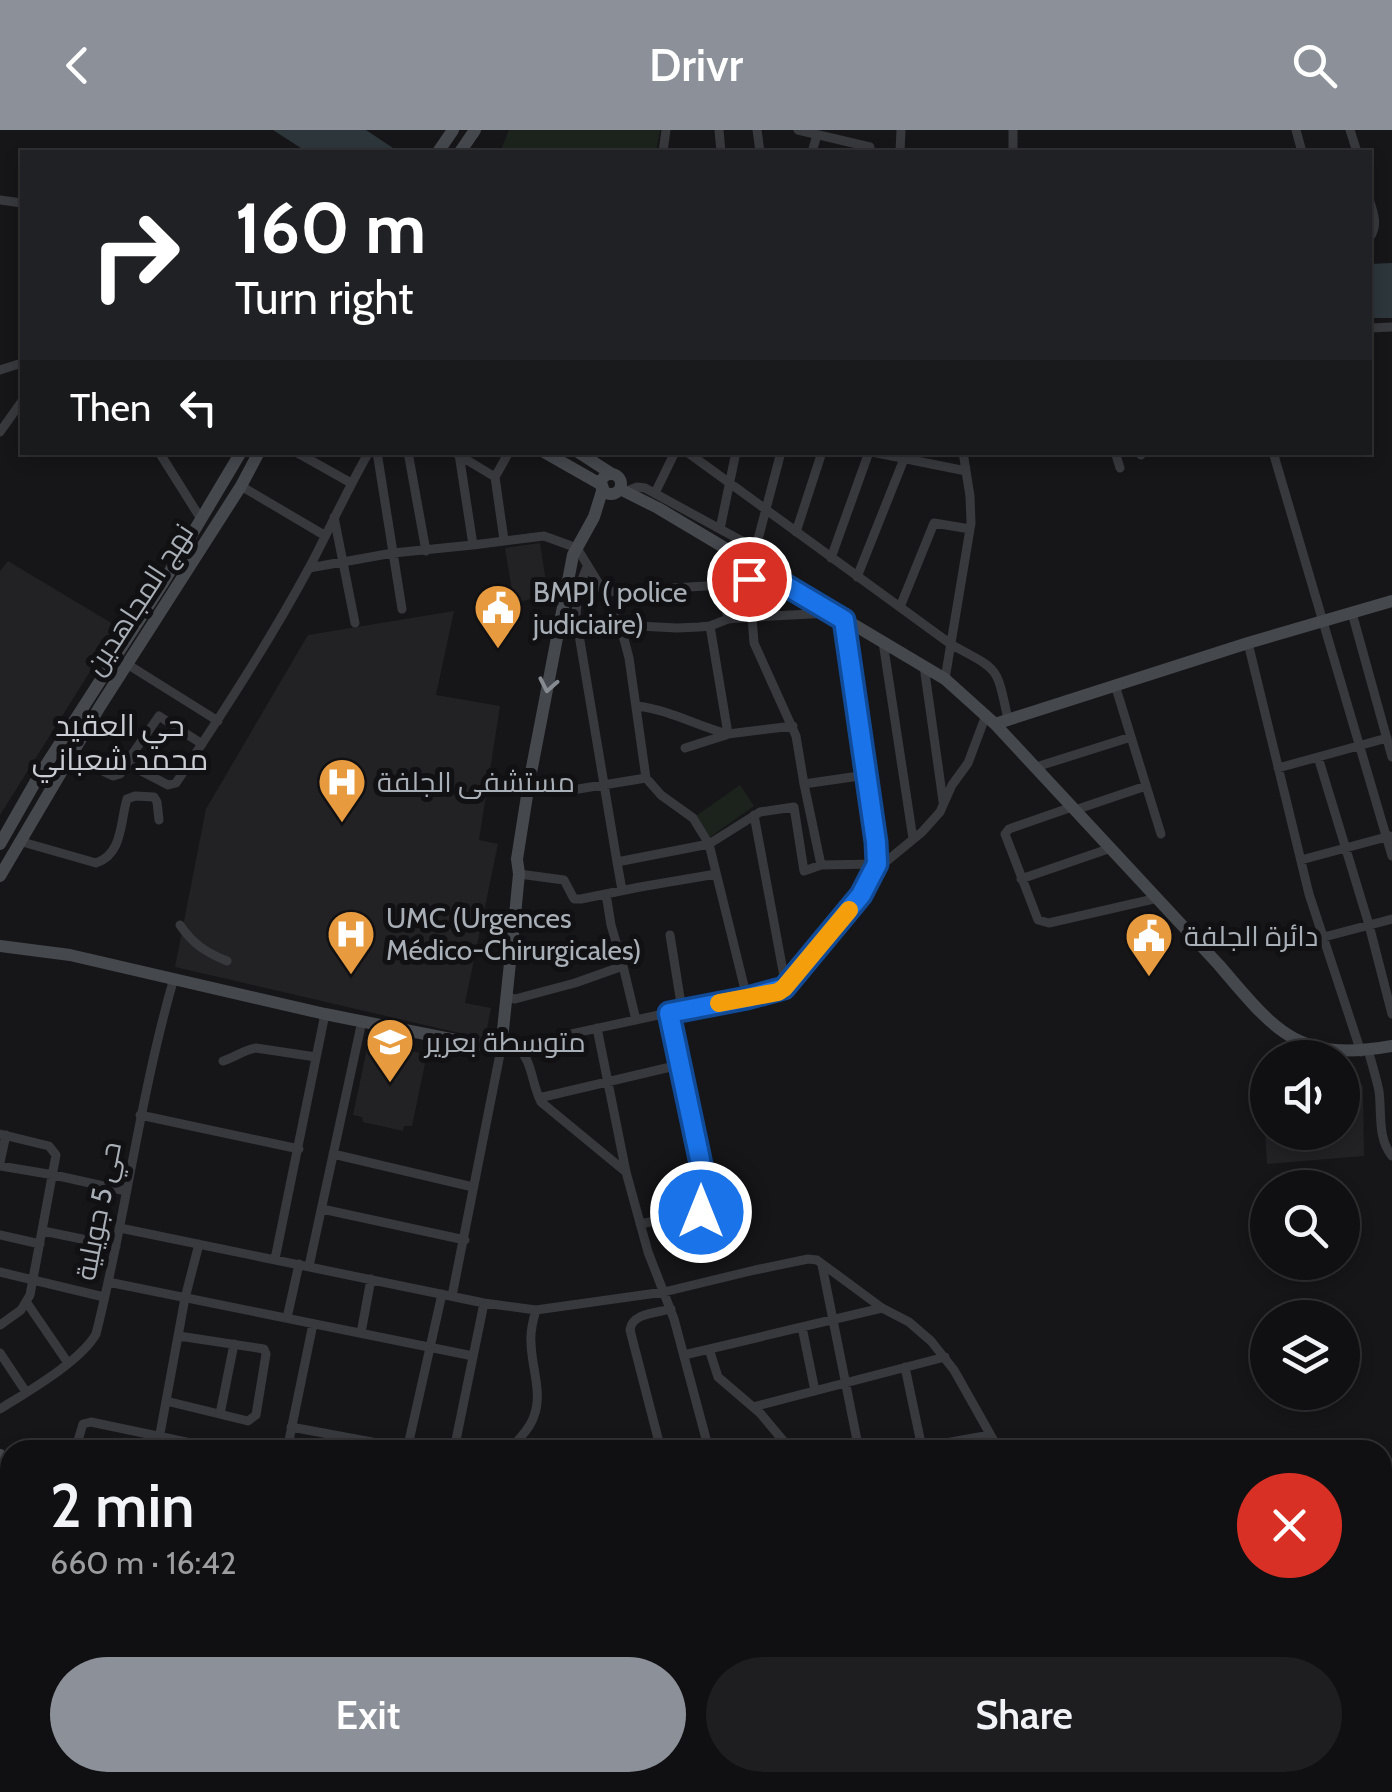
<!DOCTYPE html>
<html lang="en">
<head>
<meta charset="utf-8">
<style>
	body { margin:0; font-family:Cabin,Cairo,sans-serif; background:#1e1e20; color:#f1f3f6; height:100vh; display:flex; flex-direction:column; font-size:38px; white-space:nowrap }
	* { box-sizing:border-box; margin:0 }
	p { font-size:32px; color:#9c9d9f }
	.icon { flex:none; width:55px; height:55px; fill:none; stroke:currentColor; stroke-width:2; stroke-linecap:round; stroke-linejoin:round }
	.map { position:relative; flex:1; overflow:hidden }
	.sheet { position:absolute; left:0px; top:1310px; width:1392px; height:352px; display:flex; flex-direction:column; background:#101012; border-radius:30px 30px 0 0; box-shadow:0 5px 15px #0003,0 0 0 2px #303032 }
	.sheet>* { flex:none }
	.guide { position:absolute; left:20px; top:20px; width:1352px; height:305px; border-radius:0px; box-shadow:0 5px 15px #0003,0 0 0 2px #303032; background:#202124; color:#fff; overflow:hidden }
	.fabs { position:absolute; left:1250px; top:910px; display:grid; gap:20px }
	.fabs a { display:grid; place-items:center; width:110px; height:110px; border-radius:50%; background:#101012; box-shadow:0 5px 15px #0003,0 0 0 2px #303032; font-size:50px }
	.pin { position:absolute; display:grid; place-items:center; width:85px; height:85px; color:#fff; margin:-42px; border:5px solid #fff; border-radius:50%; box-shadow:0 2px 10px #0007 }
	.me { position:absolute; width:110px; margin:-55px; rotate:0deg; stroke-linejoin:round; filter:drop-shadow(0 0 8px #0008) }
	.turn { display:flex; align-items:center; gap:35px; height:210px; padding:0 50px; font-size:45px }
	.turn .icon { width:130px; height:130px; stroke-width:2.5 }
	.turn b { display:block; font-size:70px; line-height:85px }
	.then { display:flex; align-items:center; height:95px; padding:0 50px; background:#0003; gap:20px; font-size:38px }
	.round { display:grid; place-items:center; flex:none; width:105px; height:105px; border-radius:52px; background:#1e1e20 }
	.overview { display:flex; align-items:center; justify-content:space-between; height:170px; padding:0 50px }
	h1 { font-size:60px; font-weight:600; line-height:75px }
	.button { display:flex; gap:20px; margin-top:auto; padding:20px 50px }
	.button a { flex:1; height:115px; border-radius:60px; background:#8c9099; color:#fff; font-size:40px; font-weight:600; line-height:115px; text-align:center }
	.button a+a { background:#1e1e20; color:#f1f3f6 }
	header { display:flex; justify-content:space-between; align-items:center; height:130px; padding:0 50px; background:#8c9099; color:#fff; font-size:45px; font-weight:600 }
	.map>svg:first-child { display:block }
</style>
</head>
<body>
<header><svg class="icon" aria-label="back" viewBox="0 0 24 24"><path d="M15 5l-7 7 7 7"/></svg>Drivr<svg class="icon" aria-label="search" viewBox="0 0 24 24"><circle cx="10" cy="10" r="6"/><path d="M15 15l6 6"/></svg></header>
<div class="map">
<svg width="1392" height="1662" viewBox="0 0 1392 1662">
	<rect width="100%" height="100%" fill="#161618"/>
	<path fill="#222225" d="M 540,413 L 548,465 L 514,473 L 505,418 Z
		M 8,431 L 118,497 L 0,685 L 0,441 Z
		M 454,481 L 436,565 L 500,576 L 479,710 L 498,714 L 465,873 L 491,878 L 485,909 L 175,837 L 206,679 L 308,505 Z
		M 368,914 L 427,924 L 412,996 L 404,996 L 403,1001 L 363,992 L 362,987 L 353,985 Z
		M 1356,949 L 1363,956 L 1364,1026 L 1267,1034 L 1262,954 L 1267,953 L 1268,1002 L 1342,1002 L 1343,950 Z"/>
	<path fill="#1c231d" d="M 509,0 L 660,0 L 656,22 L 500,22 Z
		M 740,655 L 754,676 L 710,707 L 696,686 Z"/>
	<path fill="#2d363b" d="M 273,0 L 366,0 L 399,22 L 307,22 Z
		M 1392,133 L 1392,188 L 1370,188 L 1370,134 Z"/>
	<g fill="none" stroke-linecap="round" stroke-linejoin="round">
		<path stroke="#37393d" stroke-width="9" d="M 719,0 L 721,22
			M 757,0 L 760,22
			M 798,0 L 870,17
			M 1296,0 L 1302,22
			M 1350,0 L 1357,22
			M 663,22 L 666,0
			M 812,22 L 817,5
			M 900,22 L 901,0
			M 1013,22 L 1013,0
			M 0,70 L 22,73
			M 1370,72 C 1374,85 1378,95 1370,107
			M 1370,198 L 1392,197
			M 0,240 L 22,233
			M 0,302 L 22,271
			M 159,322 L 201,389
			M 296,322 L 351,353
			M 377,322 L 402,479
			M 408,322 L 426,421
			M 687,322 L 952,515 C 1000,541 996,535 1008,589
			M 872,322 L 966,341
			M 1115,322 L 1120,338
			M 1140,322 L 1141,325
			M 1273,322 L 1392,726
			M 457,324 L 495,347
			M 241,356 L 324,405
			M 625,362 L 637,357 L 645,358 L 751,416 L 757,413 L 781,322
			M 655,363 L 675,322
			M 334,387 L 355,493
			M 720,399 L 736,322
			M 796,402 L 822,322
			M 504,410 L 495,347 L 509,322
			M 473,415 L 544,406 L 577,418 L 604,462 L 624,509 L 629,528 L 646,648 L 661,665 L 693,688 L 709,714 L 747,868
			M 831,428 L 869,322
			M 587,437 C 579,454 576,468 576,487 L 617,732 L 709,714 L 760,682 L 794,677 L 804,741 L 821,735 L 804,654 L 866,645
			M 309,438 L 393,423 L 473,415 L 459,324
			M 857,447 L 904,329
			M 722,456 L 728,489
			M 604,462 L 740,454 L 745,453 L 760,440
			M 900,477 L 934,393 L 970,399
			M 1352,483 L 1392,627
			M 618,495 L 677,498 L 699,497 L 710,496 L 728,489 L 752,487
			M 710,496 L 728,604 L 793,596
			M 883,512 L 913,709
			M 1248,513 L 1309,764 L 1361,922
			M 127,534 L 218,591
			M 924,536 L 943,671
			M 945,549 L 971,393 L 970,366 L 963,322
			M 1115,555 L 1161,704
			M 637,576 C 670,580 697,596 728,604
			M 685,618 L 726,605
			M 69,625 L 113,646 L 120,644 L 126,633 L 168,655 L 176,653 C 222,584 269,512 309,438 C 329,400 347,360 369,322
			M 1318,627 L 1369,795 L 1392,884
			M 126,633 L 159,586 L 202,614
			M 1036,637 L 1131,607
			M 1278,638 L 1387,608
			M 529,653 L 566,661 L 646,648
			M 804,654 L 796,606 L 754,513 L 752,487 L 831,483
			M 1072,677 L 1009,699 L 1005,704 L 1038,790 L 1049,793 L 1158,768
			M 1075,680 L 1146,656
			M 754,685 L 786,857
			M 19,711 L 96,733 C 123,724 120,692 127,669 L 135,666 L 154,667 L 157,672 L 159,690
			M 1301,730 L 1390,706
			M 617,732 L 622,760
			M 821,735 L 877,734 L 888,730 L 922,702 L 940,682 L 952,655 L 968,633 L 986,585
			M 519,744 L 564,750 L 574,769 L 581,769 L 640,757 L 716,744
			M 1021,749 L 1111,718
			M 180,795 C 193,814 205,822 227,831
			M 670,805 L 682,880
			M 1324,807 L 1392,789
			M 623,836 L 636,890
			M 506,867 L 515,869 L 575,853 L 623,836 L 611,795 L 606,764
			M 597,898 L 626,1042
			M 517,916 C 533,932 531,952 541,972 L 626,1042 L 648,1122 L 674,1189 L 709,1320
			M 1368,920 C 1372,934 1376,947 1379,961 C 1382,983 1377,1008 1392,1026
			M 223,931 C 235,927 244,920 256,918 L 316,927
			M 539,968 L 679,935
			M 140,985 L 299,1019
			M 0,1004 L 49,1016 L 56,1025 L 30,1165 L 21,1180 L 0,1195
			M 333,1024 L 473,1057
			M 0,1032 L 6,1005
			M 0,1036 L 54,1045 L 126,1061
			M 322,1079 L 465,1110
			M 640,1094 L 701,1082 L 706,1080 L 709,1072 L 669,883
			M 120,1098 L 484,1173 L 536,1180 L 664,1162 L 755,1140 L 808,1129 L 817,1130 L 882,1178 L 909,1192 L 931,1211 L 954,1240 L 999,1320
			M 43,1101 L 116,1116
			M 0,1105 L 40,1114
			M 275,1129 L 325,884
			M 822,1135 L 859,1320
			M 309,1136 L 362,891
			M 0,1142 L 104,1167
			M 108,1152 L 473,1226
			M 452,1166 L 501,919 L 682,880 L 777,862 C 796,851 870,758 876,736 C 879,729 877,720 877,712 L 844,490
			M 27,1173 L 68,1233
			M 287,1188 L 299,1134
			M 802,1197 L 815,1261
			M 361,1203 L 371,1149
			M 709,1219 L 718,1247 L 760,1283 L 791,1320
			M 0,1223 L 26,1262
			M 684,1225 L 882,1178
			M 905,1237 L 922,1318
			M 166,1271 L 248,1291 L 256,1285 L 266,1224 L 264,1219 L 179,1206
			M 753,1277 L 945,1227
			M 0,1279 C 27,1262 81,1231 96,1204 C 126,1086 140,965 174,848
			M 220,1284 L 234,1214
			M 291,1297 L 415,1320
			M 75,1320 L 83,1294 L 91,1292 L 224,1320
			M 157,1320 L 185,1168 L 199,1114
			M 287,1320 L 313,1194
			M 407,1320 L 442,1164
			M 454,1320 L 484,1173
			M 511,1320 C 518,1308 530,1300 534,1286 C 543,1263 531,1236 531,1212 C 530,1201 533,1190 536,1180
			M 661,1320 L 630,1200 C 632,1183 656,1183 671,1179
			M 907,1320 L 990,1305
			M 0,1634 L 10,1637
			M 310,1652 L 317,1662
			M 463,1652 L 470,1662
			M 529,1652 L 529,1662
			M 567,1652 L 567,1662
			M 781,1652 L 783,1662
			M 843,1652 L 844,1662
			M 935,1652 L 936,1662
			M 1065,1652 L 1067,1662
			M 1175,1652 L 1180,1662
			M 33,1662 L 37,1652
			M 82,1662 L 84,1652
			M 435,1662 L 438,1652
			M 484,1662 L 499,1652"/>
		<path stroke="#45484d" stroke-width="12" d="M 438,22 L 453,0
			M 460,22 L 475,0
			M 544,322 L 602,355
			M 578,322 L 612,344
			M601 354a10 10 0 1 1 20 0a10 10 0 1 1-20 0Z
			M 620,359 L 658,378 L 945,549 L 995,594 L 1219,835 C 1276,902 1298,933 1392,916
			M 995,594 L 1248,513 L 1392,471
			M 0,714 L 37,649 L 163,453 L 241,322
			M 0,746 L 99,578 L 241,356 L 259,322
			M 0,816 L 70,825 L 325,884 L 501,919 L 515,785 L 519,744 L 517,729 L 529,653 L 573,425 L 594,387 L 603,358
			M 0,1325 L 10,1339
			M 0,1529 L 10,1500"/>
	</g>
	<defs><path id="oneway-chevron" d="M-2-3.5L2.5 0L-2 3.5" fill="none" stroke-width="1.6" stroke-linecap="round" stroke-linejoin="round" transform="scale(2.5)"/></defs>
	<use stroke="#868b92" href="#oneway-chevron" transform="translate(548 555) rotate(101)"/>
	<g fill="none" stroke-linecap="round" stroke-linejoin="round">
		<g stroke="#114b97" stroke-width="25">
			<path id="route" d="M 701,1082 L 706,1080 L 709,1072 L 669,883 L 747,868 L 784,858 L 861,765 L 877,734 L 876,712 L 844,490 L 760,440 L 749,449"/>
		</g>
		<use href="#route" stroke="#1a73e8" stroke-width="18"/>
		<path stroke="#f59e0b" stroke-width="18" d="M 719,873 L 778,862 L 784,858 L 849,780"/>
	</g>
	<defs>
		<g id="civic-pin" transform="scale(2.5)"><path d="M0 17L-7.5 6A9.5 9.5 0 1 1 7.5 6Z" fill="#e89b3e" stroke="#111113"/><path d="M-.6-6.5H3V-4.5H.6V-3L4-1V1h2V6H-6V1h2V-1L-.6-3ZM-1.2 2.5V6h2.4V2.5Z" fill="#fff"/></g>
		<g id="hospital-pin" transform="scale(2.5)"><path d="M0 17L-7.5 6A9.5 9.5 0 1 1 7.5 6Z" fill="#e89b3e" stroke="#111113"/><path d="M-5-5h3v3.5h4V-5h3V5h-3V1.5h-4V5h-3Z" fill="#fff"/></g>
		<g id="school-pin" transform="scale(2.5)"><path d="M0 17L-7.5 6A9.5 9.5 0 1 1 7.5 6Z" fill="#e89b3e" stroke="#111113"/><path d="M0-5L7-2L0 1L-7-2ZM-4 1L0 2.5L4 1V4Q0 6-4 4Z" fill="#fff"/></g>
	</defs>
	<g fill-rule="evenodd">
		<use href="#civic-pin" x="498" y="478"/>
		<use href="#hospital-pin" x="342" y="652"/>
		<use href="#hospital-pin" x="351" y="804"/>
		<use href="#civic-pin" x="1149" y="806"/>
		<use href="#school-pin" x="390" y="912"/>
	</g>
	<g text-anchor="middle" stroke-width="10" stroke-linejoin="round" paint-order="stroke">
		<g font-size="28" fill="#a9afb7" stroke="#111113" text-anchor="start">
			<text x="533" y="472">BMPJ ( police<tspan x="533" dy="32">judiciaire)</tspan></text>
			<text x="377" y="662">مستشفى الجلفة</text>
			<text x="386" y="798">UMC (Urgences<tspan x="386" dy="32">Médico-Chirurgicales)</tspan></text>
			<text x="1184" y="816">دائرة الجلفة</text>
			<text x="425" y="922">متوسطة بعرير</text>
		</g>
		<g font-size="28" fill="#a9afb7" stroke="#111113">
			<text transform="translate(139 469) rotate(-57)" y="10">نهج المجاهدين</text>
			<text transform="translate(98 1081) rotate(-79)" y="10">حي 5 جويلية</text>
		</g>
		<g font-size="30" fill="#cacdd3" stroke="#111113">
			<text x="120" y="606">حي العقيد<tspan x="120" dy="34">محمد شعباني</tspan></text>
		</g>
	</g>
</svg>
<div class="fabs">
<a><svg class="icon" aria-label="sound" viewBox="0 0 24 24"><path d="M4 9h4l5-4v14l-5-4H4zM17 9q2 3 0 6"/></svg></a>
<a><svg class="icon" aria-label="search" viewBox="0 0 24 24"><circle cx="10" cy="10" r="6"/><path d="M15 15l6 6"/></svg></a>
<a><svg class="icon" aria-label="layers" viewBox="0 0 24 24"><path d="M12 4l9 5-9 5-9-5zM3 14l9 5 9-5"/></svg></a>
</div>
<div class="pin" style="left:749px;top:449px;background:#d93025"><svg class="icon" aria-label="arrive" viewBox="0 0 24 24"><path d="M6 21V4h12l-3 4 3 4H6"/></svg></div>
<svg class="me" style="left:701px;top:1082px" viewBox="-20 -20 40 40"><circle r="17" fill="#1a73e8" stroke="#fff" stroke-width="3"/><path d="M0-11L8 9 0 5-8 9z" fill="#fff"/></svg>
<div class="guide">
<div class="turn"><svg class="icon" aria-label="right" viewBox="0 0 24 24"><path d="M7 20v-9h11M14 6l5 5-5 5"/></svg><div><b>160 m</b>Turn right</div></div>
<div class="then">Then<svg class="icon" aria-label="left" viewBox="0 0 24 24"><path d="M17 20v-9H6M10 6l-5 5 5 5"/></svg></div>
</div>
<section class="sheet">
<div class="overview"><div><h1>2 min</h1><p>660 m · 16:42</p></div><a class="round" style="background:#d93025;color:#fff"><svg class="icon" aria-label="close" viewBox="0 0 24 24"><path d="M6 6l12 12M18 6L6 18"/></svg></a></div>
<div class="button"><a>Exit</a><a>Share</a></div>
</section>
</div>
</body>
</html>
